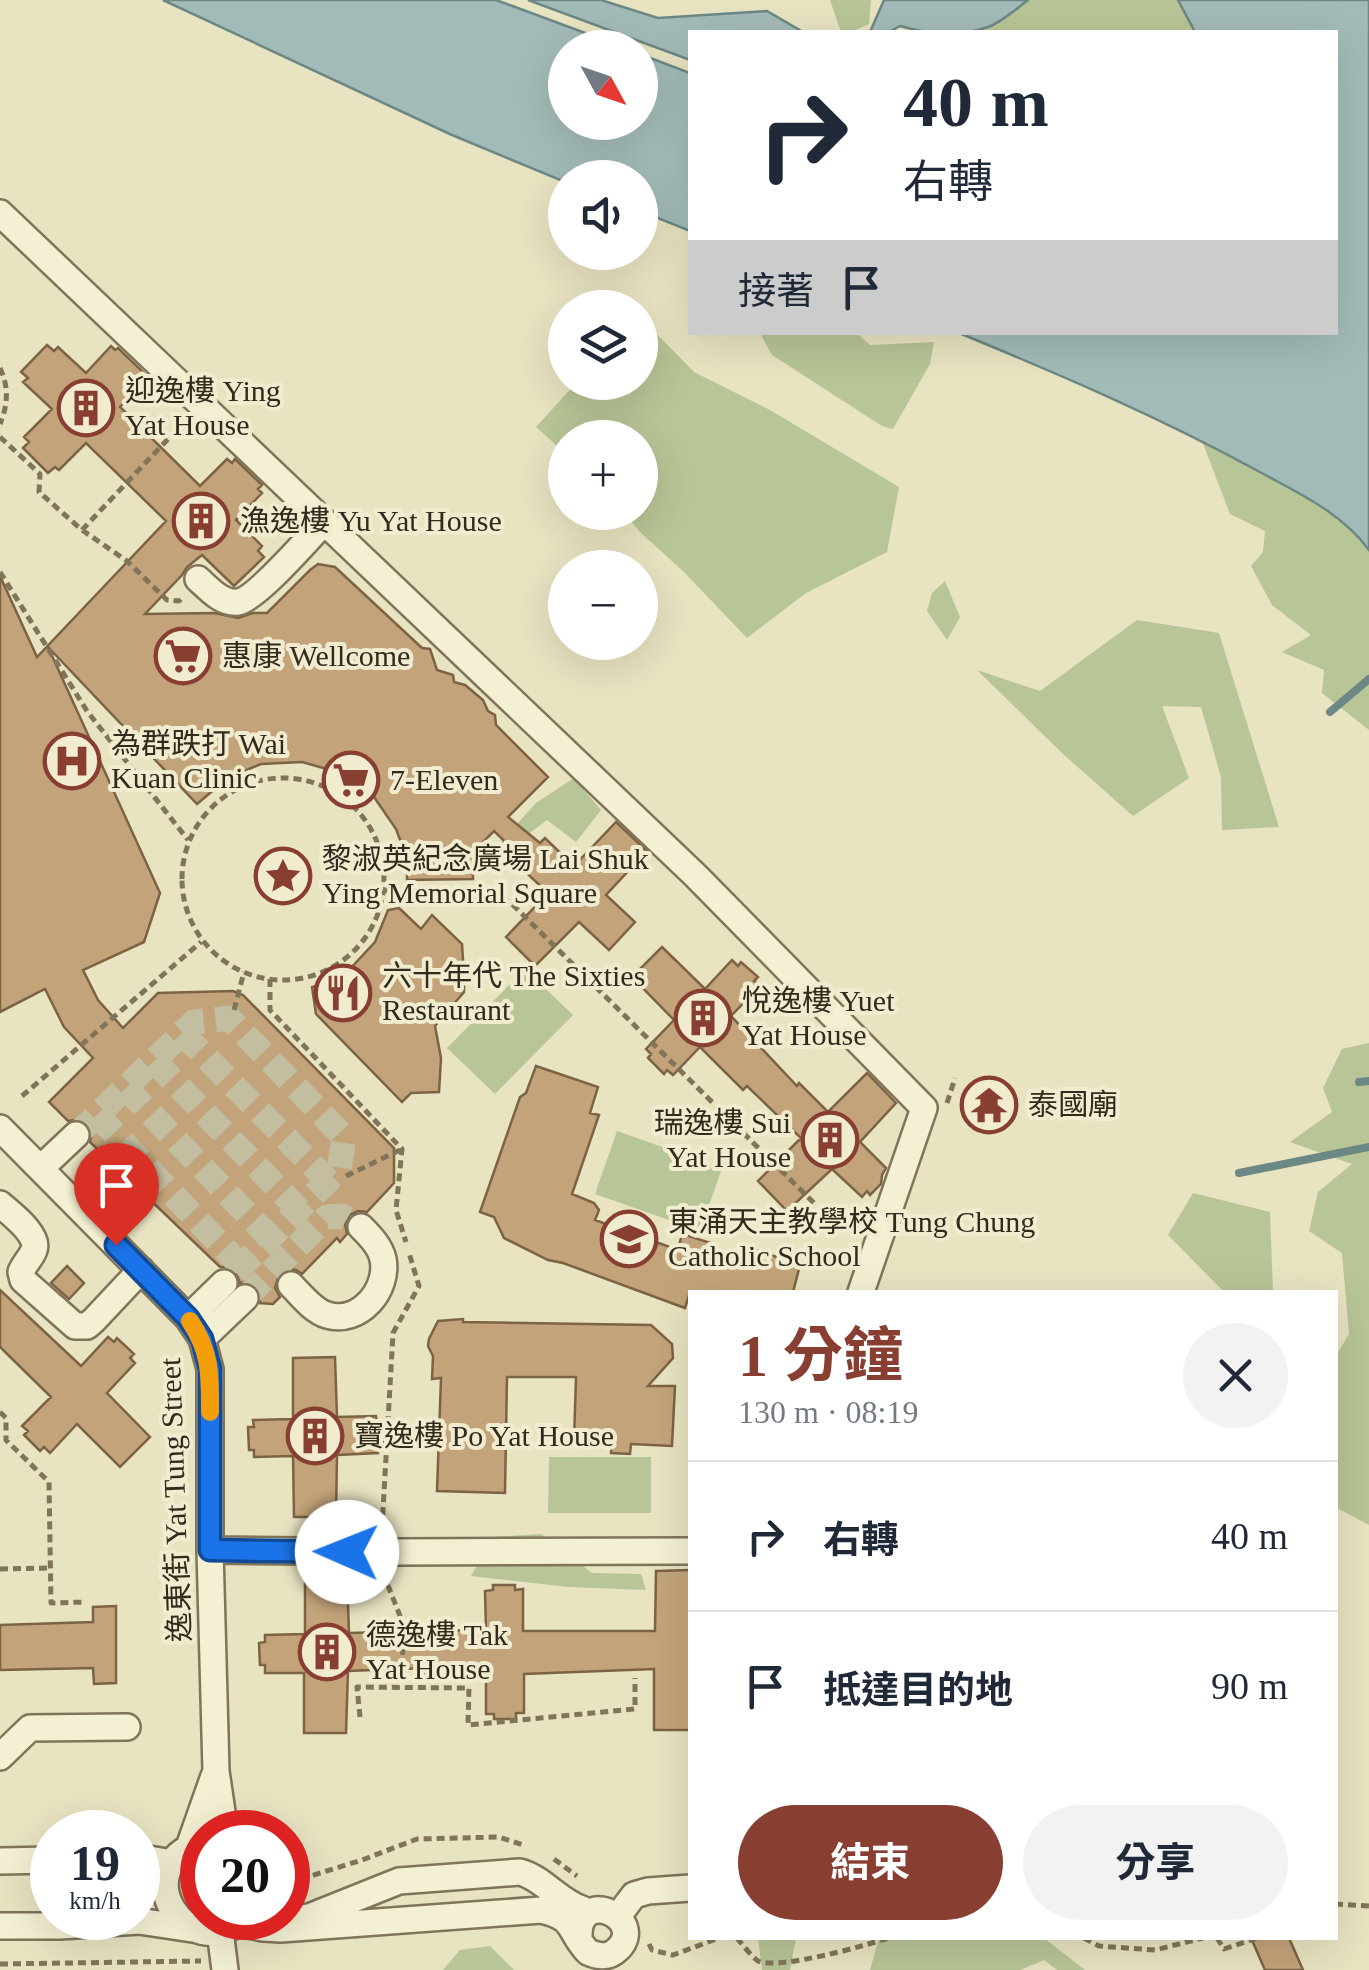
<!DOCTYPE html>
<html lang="zh-TW">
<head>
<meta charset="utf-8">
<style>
	body { margin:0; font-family:"Times New Roman","Noto Sans TC",serif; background:#f2f2f3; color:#1f2937; height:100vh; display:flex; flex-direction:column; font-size:38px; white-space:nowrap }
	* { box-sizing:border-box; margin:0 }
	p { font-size:32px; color:#747a83 }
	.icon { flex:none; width:55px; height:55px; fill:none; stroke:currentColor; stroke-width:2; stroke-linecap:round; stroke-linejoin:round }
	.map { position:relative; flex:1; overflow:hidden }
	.drawer { position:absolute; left:688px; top:1290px; width:650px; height:650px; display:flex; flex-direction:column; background:#fff; border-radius:0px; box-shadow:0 10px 40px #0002 }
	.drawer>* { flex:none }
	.banner { position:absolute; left:688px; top:30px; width:650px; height:305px; border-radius:0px; box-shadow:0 10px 40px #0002; background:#fff; color:#1f2937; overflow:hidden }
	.needle { width:65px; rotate:130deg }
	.fabs { position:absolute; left:548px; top:30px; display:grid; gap:20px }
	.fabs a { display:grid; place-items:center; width:110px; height:110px; border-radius:50%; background:#fff; box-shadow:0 10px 40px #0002; font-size:50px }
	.speed { position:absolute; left:30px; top:1810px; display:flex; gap:20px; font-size:50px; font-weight:700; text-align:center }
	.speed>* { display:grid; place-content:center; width:130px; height:130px; border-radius:50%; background:#fff; box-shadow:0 10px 40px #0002; line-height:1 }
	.speed small { font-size:25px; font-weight:400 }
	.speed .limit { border:15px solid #d22; background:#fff; color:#111 }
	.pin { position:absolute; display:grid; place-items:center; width:85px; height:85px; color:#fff; margin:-102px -42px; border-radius:50% 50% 50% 0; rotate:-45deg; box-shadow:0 0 10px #0007 }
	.pin .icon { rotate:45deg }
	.me { position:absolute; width:110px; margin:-55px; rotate:271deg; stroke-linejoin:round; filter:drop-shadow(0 0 8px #0008) }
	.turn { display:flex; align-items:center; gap:35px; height:210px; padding:0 50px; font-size:45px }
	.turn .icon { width:130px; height:130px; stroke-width:2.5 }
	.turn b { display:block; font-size:70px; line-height:85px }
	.then { display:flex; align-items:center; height:95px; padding:0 50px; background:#0003; gap:20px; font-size:38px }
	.round { display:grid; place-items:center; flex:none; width:105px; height:105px; border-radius:52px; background:#f2f2f3 }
	.head { display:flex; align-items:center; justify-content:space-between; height:170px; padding:0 50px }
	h1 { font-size:60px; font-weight:700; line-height:75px; color:#883e31 }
	.button { display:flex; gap:20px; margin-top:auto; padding:20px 50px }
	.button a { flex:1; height:115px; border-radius:60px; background:#883e31; color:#fff; font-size:40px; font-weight:700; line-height:115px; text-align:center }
	.button a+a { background:#f2f2f3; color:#1f2937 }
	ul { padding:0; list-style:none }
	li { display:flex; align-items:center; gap:30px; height:150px; padding:0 50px; border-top:2px solid #e0e1e3 }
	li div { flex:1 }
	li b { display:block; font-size:38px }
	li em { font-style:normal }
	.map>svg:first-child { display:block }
</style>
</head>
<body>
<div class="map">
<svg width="1369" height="1970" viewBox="0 0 1369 1970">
	<rect width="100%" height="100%" fill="#e8e3c1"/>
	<path fill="#b8c596" d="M 830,0 L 871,0 L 869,24 L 851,32 L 841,32 Z
		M 1028,0 L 1178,0 L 1195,32 L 963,32 L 991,27 Z
		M 640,317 L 694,372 L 770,410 L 899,487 L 887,552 L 806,593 L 747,638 L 684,572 L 641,533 L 624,513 L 640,512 L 640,438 L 565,438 L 565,453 L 536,427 L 576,383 L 640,382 Z
		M 760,333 L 857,333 L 870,345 L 934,342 L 930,364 L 893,429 L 882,426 L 772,355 Z
		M 1202,441 C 1255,470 1334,502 1369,550 L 1369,730 L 1322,693 L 1324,670 L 1282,652 L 1311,635 L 1272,605 L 1251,566 L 1263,552 L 1265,531 L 1230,514 Z
		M 945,581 L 960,617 L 947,640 L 927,611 L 932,593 Z
		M 1137,620 L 1219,633 L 1279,827 L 1222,830 L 1221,777 L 1201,707 L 1162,706 L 1189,778 L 1133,816 L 1063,754 L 977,670 L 1040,691 Z
		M 574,778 L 601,810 L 576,842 L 547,820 L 511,847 L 490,854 L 536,803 Z
		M 525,969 L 573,1015 L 495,1094 L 447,1048 Z
		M 1369,1043 L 1369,1525 L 1335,1507 L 1335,1357 L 1349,1334 L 1342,1253 L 1309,1231 L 1318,1192 L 1352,1164 L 1290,1142 L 1332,1112 L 1323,1088 L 1342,1049 Z
		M 617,1131 L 722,1168 L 700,1231 L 595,1194 Z
		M 1193,1193 L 1270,1212 L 1273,1292 L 1224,1292 L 1168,1235 Z
		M 549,1457 L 651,1457 L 651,1513 L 548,1513 Z
		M 541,1534 L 592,1573 L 641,1574 L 646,1590 L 569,1587 L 471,1576 L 493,1537 Z
		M 758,1938 L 796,1938 L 790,1970 L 762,1970 Z
		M 879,1938 L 1044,1938 L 1085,1970 L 1057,1970 L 1044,1960 L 1020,1970 L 870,1970 Z
		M 490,1946 L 514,1970 L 443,1970 L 460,1950 Z"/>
	<path fill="#a3bbb8" stroke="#6b8885" stroke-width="2.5" d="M 163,0 L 496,0 L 623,47 L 565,48 L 565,122 L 640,122 L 640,54 L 690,73 L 690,231 L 640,211 L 640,178 L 565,178 L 565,182 L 452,135 Z
		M 528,0 L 601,0 L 658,18 L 767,11 L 803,32 L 690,32 L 690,60 Z
		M 884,0 L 1028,0 C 1016,9 1002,22 988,27 C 961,37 927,34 900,26 L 889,32 L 870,32 Z
		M 1178,0 L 1369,0 L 1369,550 C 1341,512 1298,493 1258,471 C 1161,418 1061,375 959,333 L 1335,332 L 1335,32 L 1195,32 Z"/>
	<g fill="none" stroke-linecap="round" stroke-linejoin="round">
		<path stroke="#6b8885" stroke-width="8" d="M 1330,712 L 1369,679
			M 1359,1082 L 1369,1081
			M 1239,1173 L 1369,1147"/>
	</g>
	<path fill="#c3a47a" stroke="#7c6343" stroke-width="2.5" d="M 47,345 L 54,351 L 58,347 L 86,373 L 111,346 L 115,350 L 118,348 L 144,373 L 142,375 L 146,380 L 120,407 L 200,486 L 227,459 L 232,463 L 235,459 L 262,485 L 258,489 L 262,493 L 236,520 L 262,546 L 258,551 L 264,557 L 234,586 L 202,555 L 187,567 L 182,575 L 145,614 L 215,613 L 238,618 L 253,613 L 267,613 L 310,570 L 318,564 L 335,567 L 422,648 L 430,649 L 437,670 L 453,675 L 454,682 L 465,685 L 483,700 L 488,711 L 495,715 L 496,725 L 548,777 L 508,817 L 540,843 L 545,838 L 574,866 L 616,822 L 647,851 L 606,895 L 635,922 L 609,950 L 579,922 L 535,966 L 506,937 L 548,893 L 519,866 L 524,860 L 494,831 L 473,852 L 473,879 L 407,880 L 407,858 L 396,829 L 374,797 L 341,773 L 302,762 L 261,764 L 229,777 L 197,804 L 48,647 L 160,893 L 144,942 L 83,970 L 98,1000 L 123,1028 L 158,993 L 233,991 L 243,995 L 394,1148 L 394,1183 L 367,1212 L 358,1211 L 350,1215 L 345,1224 L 347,1234 L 340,1242 L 337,1238 L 302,1274 L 296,1270 L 288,1269 L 279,1274 L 275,1288 L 280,1297 L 273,1304 L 260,1303 L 260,1293 L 256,1286 L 249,1282 L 240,1283 L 235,1271 L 227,1267 L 220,1267 L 90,1142 L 92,1132 L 87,1123 L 80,1119 L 68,1121 L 49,1102 L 93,1058 L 64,1027 L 45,989 L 0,1012 L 0,576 L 37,657 L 166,521 L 86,443 L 59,470 L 55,467 L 48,473 L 23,448 L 29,442 L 24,437 L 52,409 L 23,382 L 28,378 L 21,372 Z
		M 399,908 L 421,929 L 432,915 L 462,944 L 464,976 L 464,992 L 435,1026 L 441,1058 L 439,1092 L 411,1093 L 402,1102 L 316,1014 L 312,987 L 331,981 L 347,972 L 375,942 L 388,910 Z
		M 662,947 L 705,989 L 732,960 L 738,966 L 741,962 L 758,977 L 754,981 L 760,986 L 731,1016 L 797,1086 L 799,1083 L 828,1112 L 867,1073 L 896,1103 L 860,1142 L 886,1168 L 882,1175 L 881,1184 L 870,1195 L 867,1191 L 862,1197 L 832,1169 L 787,1211 L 758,1181 L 801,1138 L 747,1086 L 743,1090 L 700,1047 L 673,1075 L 667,1070 L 664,1074 L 648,1058 L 651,1054 L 646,1049 L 674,1020 L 632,977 Z
		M 536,1066 L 598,1087 L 590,1113 L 599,1115 L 572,1194 L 594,1203 L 599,1210 L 595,1220 L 678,1250 L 682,1234 L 711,1243 L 736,1264 L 742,1245 L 800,1265 L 793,1292 L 690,1292 L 685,1308 L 563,1263 L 548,1260 L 504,1238 L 494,1217 L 480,1212 L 520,1097 L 526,1093 Z
		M 67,1266 L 84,1283 L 69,1299 L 51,1283 Z
		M 0,1290 L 81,1366 L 108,1337 L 114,1342 L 117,1338 L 134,1354 L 130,1358 L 135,1363 L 107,1393 L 150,1437 L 120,1467 L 77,1424 L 50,1453 L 44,1447 L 40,1451 L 24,1435 L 28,1431 L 22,1426 L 51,1397 L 0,1347 Z
		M 463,1319 L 463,1322 L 651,1325 L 672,1344 L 673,1358 L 648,1386 L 675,1386 L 672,1446 L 631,1444 L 630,1454 L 611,1453 L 612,1442 L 574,1442 L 576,1377 L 507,1377 L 505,1493 L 437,1491 L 441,1378 L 432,1379 L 433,1356 L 428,1346 L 429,1339 L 438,1321 Z
		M 335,1357 L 337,1417 L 376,1416 L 377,1423 L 382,1423 L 383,1446 L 378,1446 L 378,1453 L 337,1455 L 336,1517 L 294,1517 L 293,1456 L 254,1457 L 254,1450 L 249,1450 L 248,1427 L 254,1427 L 253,1420 L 293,1419 L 293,1358 Z
		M 690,1570 L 690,1730 L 654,1730 L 654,1669 L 524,1674 L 524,1713 L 516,1713 L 516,1719 L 494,1719 L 494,1714 L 486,1714 L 486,1674 L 425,1673 L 425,1668 L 348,1671 L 346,1733 L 304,1733 L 304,1673 L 265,1673 L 265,1665 L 260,1665 L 259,1643 L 265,1642 L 265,1635 L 305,1634 L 305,1573 L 347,1573 L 349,1633 L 388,1632 L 388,1640 L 425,1640 L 425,1631 L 486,1630 L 485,1591 L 493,1590 L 493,1585 L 515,1585 L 515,1590 L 523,1589 L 523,1631 L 655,1631 L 656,1571 Z
		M 116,1606 L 116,1683 L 94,1684 L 93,1668 L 0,1670 L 0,1625 L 93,1622 L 93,1607 Z
		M 1251,1938 L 1289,1938 L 1303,1970 L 1265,1970 Z"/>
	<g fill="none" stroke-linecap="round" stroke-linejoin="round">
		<path stroke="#c3bea0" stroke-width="25" stroke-dasharray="25 12" stroke-linecap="butt" d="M 182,1033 L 328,1181
			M 154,1061 L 299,1210
			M 126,1088 L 270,1238
			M 97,1115 L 242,1267
			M 76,1135 L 194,1022 L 229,1018 L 344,1137 L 339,1170 L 224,1283
			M 245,1298 L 327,1217 L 342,1216 L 361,1227"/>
		<g stroke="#80745a" stroke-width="30">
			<path id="minor" d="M 0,213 L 695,875 L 924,1108 L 861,1292
				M 198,579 C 209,589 222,604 238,602 C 256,599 309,538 324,522
				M 0,1128 L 188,1318 L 202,1339 L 210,1369 L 210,1550 L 216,1771 L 225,1832
				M 41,1168 L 76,1135
				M 0,1204 C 10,1213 40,1235 34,1250 C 31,1258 24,1264 21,1272 L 23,1280 L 75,1326 L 87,1326 L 94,1320 L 141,1270
				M 291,1285 C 301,1295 313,1311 327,1315 C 360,1325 389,1289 383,1259 C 380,1246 370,1236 361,1227
				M 188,1318 L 224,1283
				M 202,1339 L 245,1298
				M 210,1550 L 398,1552 L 690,1551
				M 0,1757 L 30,1728 L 127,1727
				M 202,1843 C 123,1866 188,1970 243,1918
				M 189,1847 L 214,1776
				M 138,1857 L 172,1863
				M 0,1861 L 52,1860
				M 618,1916 L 634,1895 L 648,1891 L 690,1888
				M 301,1918 L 309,1917 L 399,1881 L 520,1872 C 543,1878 559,1902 582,1909
				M 239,1923 L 263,1928 L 281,1929 L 541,1910 C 577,1918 567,1930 588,1952 C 599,1957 609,1958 618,1949 C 648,1919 578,1885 579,1937
				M 0,1926 L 60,1926 L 139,1921 L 192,1929
				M 220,1931 L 225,1970"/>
		</g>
		<path stroke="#80745a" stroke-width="5" stroke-dasharray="8 5" stroke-linecap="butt" d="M 0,368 C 9,387 8,405 0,424
			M 0,437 L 40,474 L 39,492 L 82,530 L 127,561 L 167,600 L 179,601 L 183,597
			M 82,530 L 186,420
			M 0,572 L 87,711 L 188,840
			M182 879a101 101 0 1 1 202 0a101 101 0 1 1-202 0Z
			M 384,890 L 510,902 L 815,1204
			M 270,979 L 270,1010 L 402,1149 L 396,1210 L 406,1242
			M 234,1010 L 244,972
			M 22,1096 L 201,942
			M 947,1103 L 955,1078
			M 346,1176 L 402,1149
			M 0,1412 L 6,1418 L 6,1440 L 49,1482 L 51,1603 L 86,1602
			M 382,1528 L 393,1333 L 419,1286 L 409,1253
			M 0,1569 L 51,1568
			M 383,1573 L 404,1626 L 401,1686
			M 360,1717 L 357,1687 L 469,1688 L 468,1725 L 635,1709 L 635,1678
			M 554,1859 L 577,1876
			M 288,1883 L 362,1860 L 417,1839 L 499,1837 L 526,1846
			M 1335,1904 L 1369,1906
			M 737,1938 C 743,1945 750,1955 758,1961 C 779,1970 864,1946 888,1938
			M 1084,1938 L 1099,1946 L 1155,1950 L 1203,1938
			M 1217,1938 L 1224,1949 L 1257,1938
			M 649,1944 L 652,1950 L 673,1955 L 719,1938
			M 0,1964 L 201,1961"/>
		<use href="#minor" stroke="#f4f0d3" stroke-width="25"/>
	</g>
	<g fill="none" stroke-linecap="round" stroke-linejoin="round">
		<g stroke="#114b97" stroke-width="25">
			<path id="route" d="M 116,1245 L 188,1318 L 202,1339 L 210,1369 L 210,1550 L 347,1552"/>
		</g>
		<use href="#route" stroke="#1a73e8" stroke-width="18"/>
		<path stroke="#f59e0b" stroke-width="18" d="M 190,1321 C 211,1352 210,1376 210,1412"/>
	</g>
	<defs>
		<g id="building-ring" transform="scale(2.875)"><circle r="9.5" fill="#f1eccf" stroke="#883e31" stroke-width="1.5"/><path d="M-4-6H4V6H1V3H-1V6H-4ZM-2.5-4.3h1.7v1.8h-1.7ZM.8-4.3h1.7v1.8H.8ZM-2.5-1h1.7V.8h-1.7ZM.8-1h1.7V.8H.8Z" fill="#883e31"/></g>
		<g id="supermarket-ring" transform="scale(2.875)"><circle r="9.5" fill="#f1eccf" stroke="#883e31" stroke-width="1.5"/><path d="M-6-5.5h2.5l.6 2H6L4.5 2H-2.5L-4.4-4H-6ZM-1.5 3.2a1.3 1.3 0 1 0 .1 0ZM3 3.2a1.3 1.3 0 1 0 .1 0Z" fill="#883e31"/></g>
		<g id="hospital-ring" transform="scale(2.875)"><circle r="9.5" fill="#f1eccf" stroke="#883e31" stroke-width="1.5"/><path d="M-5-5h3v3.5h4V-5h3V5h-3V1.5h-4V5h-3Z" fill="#883e31"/></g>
		<g id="sight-ring" transform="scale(2.875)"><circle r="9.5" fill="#f1eccf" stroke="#883e31" stroke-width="1.5"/><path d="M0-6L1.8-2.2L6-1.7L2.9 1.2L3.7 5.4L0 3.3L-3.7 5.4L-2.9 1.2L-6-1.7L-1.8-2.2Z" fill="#883e31"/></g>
		<g id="restaurant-ring" transform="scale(2.875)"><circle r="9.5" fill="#f1eccf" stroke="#883e31" stroke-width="1.5"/><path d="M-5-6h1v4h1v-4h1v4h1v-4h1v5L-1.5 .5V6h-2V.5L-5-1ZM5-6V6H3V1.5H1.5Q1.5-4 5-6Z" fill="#883e31"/></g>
		<g id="temple-ring" transform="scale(2.875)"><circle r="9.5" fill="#f1eccf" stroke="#883e31" stroke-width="1.5"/><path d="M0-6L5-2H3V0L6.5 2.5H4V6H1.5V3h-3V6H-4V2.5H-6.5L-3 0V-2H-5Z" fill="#883e31"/></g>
		<g id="school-ring" transform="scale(2.875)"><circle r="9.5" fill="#f1eccf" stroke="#883e31" stroke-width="1.5"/><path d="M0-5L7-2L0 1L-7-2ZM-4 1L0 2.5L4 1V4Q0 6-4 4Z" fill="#883e31"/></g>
	</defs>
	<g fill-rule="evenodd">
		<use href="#building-ring" x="86" y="408"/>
		<use href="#building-ring" x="201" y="521"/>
		<use href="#supermarket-ring" x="183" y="656"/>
		<use href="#hospital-ring" x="72" y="761"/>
		<use href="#supermarket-ring" x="351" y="780"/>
		<use href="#sight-ring" x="283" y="876"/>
		<use href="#restaurant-ring" x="343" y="993"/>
		<use href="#building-ring" x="703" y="1018"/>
		<use href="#temple-ring" x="989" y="1105"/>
		<use href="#building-ring" x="830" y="1140"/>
		<use href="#school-ring" x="629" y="1239"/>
		<use href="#building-ring" x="315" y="1436"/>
		<use href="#building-ring" x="327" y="1652"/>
	</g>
	<g text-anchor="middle" stroke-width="8" stroke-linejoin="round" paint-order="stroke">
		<g font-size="30" fill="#312a1d" stroke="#f1eccf" text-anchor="start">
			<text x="125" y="401">迎逸樓 Ying<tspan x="125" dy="34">Yat House</tspan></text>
			<text x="240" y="531">漁逸樓 Yu Yat House</text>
			<text x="222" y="666">惠康 Wellcome</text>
			<text x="111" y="754">為群跌打 Wai<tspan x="111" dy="34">Kuan Clinic</tspan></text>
			<text x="390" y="790">7-Eleven</text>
			<text x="322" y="869">黎淑英紀念廣場 Lai Shuk<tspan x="322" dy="34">Ying Memorial Square</tspan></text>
			<text x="382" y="986">六十年代 The Sixties<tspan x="382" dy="34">Restaurant</tspan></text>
			<text x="742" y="1011">悅逸樓 Yuet<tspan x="742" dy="34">Yat House</tspan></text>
			<text x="1028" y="1115">泰國廟</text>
			<text x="791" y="1133" text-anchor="end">瑞逸樓 Sui<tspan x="791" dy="34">Yat House</tspan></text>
			<text x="668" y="1232">東涌天主教學校 Tung Chung<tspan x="668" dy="34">Catholic School</tspan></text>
			<text x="354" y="1446">寶逸樓 Po Yat House</text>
			<text x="366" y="1645">德逸樓 Tak<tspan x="366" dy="34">Yat House</tspan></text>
		</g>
		<g font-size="30" fill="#312a1d" stroke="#f1eccf">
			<text transform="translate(175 1500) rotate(-92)" y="10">逸東街 Yat Tung Street</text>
		</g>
	</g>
</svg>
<div class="fabs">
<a><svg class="needle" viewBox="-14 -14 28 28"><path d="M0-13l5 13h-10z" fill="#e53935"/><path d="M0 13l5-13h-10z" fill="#747a83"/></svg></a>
<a><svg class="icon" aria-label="sound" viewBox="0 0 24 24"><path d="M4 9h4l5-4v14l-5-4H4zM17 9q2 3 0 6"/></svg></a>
<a><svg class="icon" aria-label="layers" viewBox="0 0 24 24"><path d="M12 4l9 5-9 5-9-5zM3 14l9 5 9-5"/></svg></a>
<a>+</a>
<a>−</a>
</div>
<div class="speed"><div>19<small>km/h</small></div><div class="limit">20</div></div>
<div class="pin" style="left:116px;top:1245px;background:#d93025"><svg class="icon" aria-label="arrive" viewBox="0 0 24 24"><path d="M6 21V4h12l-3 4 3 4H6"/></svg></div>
<svg class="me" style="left:347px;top:1552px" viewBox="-20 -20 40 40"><circle r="19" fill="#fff"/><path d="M0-13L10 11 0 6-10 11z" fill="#1a73e8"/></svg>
<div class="banner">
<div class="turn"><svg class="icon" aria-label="right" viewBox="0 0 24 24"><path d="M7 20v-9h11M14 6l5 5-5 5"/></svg><div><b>40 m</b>右轉</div></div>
<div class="then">接著<svg class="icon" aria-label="arrive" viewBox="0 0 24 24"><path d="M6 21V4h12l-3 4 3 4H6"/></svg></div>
</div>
<section class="drawer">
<div class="head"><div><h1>1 分鐘</h1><p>130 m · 08:19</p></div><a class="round"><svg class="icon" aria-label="close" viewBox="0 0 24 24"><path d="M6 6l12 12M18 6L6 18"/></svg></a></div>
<ul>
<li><svg class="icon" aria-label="right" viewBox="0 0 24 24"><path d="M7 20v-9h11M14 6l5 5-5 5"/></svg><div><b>右轉</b></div><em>40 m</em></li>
<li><svg class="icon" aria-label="arrive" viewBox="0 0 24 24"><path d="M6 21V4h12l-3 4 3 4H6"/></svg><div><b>抵達目的地</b></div><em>90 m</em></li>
</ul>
<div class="button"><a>結束</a><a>分享</a></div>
</section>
</div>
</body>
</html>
